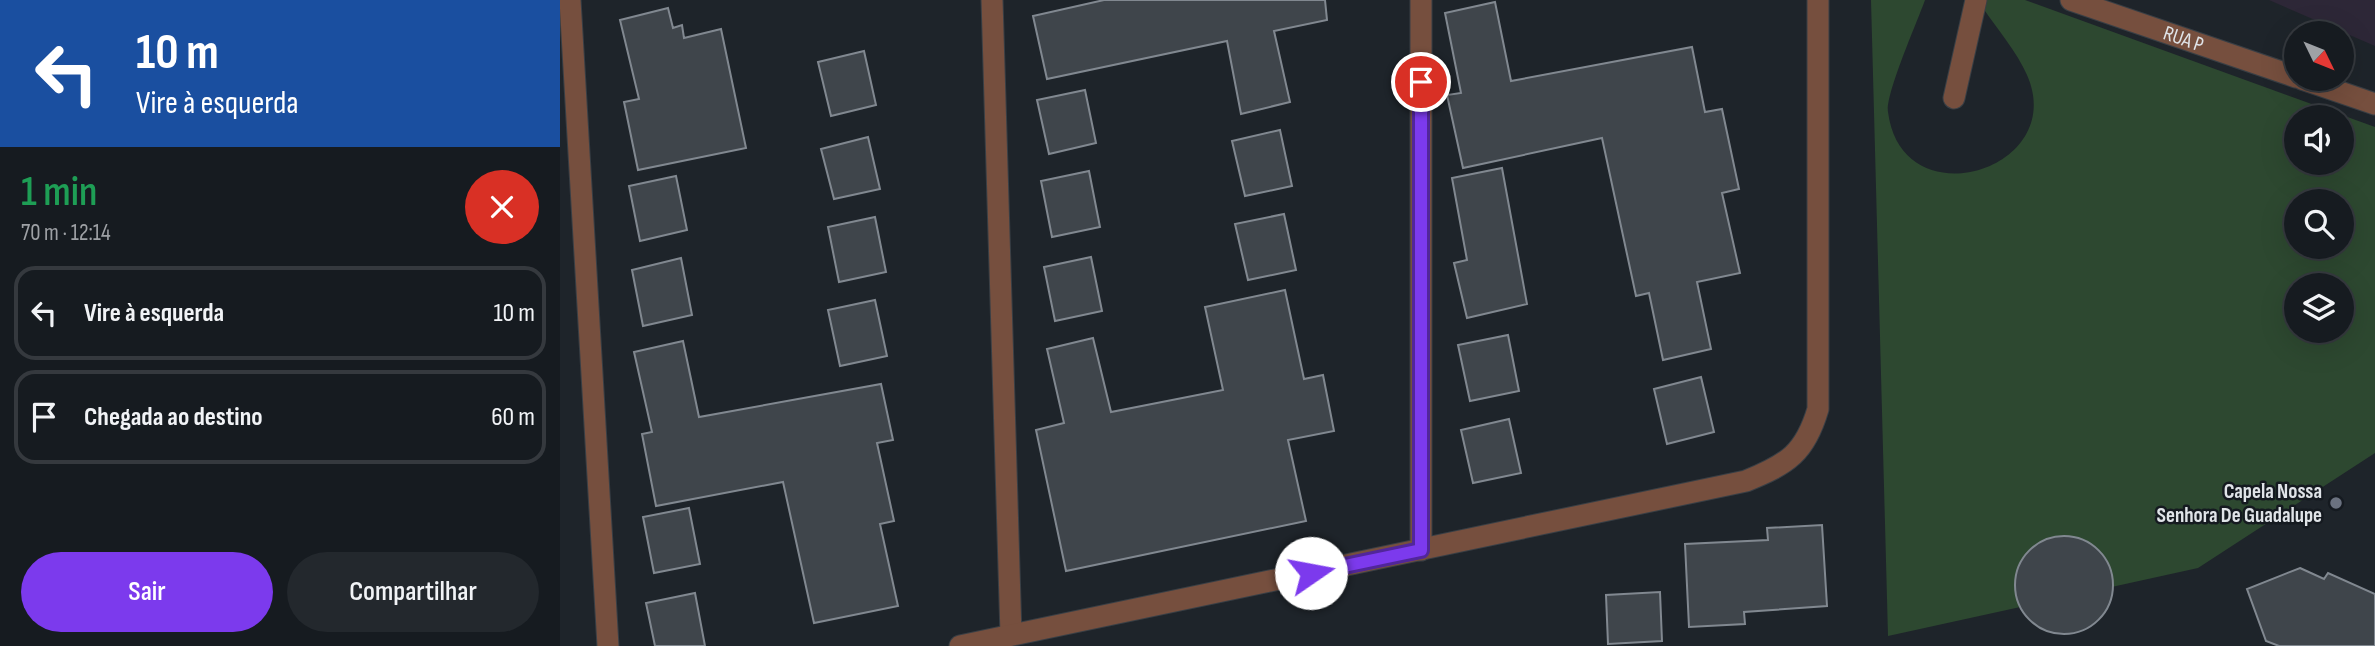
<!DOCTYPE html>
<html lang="pt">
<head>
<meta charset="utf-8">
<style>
	body { margin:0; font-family:"Sofia Sans Condensed",sans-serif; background:#23282d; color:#f1f3f6; height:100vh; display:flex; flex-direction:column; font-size:26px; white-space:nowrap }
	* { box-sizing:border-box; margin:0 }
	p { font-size:23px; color:#9ea1a5 }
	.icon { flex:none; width:38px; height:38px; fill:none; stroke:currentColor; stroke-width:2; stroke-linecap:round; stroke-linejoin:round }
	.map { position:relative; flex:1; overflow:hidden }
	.drawer { display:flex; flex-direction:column; background:#161b20; width:560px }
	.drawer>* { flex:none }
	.guide { background:#1a4fa0; color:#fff; overflow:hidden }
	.needle { width:46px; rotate:133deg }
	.tools { position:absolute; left:1724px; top:21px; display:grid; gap:14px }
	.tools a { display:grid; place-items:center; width:70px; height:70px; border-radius:50%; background:#161b20; box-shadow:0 7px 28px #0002,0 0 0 2px #35393e; font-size:35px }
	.pin { position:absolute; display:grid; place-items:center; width:60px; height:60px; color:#fff; margin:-30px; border:4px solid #fff; border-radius:50%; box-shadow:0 2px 7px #0007 }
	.me { position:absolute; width:77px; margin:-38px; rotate:78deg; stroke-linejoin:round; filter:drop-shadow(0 0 5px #0008) }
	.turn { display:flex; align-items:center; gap:24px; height:147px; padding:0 21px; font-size:32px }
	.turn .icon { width:91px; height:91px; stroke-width:2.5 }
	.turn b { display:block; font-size:49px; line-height:60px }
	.round { display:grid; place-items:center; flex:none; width:74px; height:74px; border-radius:37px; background:#23282d }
	.headline { display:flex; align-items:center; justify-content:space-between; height:119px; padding:0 21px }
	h1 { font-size:42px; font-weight:600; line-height:52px; color:#1e9e55 }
	.button { display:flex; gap:14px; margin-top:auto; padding:14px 21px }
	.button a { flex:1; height:80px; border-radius:42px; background:#7c3aed; color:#fff; font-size:28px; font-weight:600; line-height:80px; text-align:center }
	.button a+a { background:#23282d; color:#f1f3f6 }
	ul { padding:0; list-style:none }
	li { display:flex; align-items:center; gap:21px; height:94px; margin:0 14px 10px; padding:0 7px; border:4px solid #35393e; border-radius:21px }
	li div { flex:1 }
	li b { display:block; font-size:26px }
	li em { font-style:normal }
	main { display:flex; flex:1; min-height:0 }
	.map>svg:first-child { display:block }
</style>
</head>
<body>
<main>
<section class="drawer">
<div class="guide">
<div class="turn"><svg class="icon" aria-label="left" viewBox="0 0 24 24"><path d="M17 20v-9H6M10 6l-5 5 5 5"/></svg><div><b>10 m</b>Vire à esquerda</div></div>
</div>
<div class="headline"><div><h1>1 min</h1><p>70 m · 12:14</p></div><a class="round" style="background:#d93025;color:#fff"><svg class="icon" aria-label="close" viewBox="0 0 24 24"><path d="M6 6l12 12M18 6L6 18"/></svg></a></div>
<ul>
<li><svg class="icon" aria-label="left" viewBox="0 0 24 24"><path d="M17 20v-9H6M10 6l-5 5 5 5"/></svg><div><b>Vire à esquerda</b></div><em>10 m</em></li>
<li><svg class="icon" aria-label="arrive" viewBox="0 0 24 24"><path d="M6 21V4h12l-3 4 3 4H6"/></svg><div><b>Chegada ao destino</b></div><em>60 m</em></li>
</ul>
<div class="button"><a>Sair</a><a>Compartilhar</a></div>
</section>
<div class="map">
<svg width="1815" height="646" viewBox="0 0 1815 646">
	<rect width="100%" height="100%" fill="#1e242a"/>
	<path fill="#2d2737" d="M 1709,0 L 1815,0 L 1815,46 Z"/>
	<path fill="#2d4830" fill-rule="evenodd" d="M 1311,0 L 1365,0 C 1358,20 1325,95 1328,112 C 1342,221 1509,170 1467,75 C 1457,52 1437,29 1423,8 L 1421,0 L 1465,0 L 1815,127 L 1815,453 L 1638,568 L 1328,636 ZM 1736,117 L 1782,117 L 1782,163 L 1736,163 ZM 1736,201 L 1782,201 L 1782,247 L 1736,247 ZM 1736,285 L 1782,285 L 1782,331 L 1736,331 Z"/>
	<path fill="#3f454b" stroke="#818890" stroke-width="2" d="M 544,0 L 765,0 L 767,20 L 714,31 L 730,102 L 681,114 L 667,41 L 487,79 L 473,16 Z
		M 935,2 L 951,81 L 1132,47 L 1145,112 L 1162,109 L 1179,189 L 1162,193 L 1180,273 L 1137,282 L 1151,349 L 1103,360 L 1089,293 L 1076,296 L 1042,138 L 903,168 L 887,95 L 901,93 L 885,13 Z
		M 108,8 L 113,28 L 122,25 L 124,38 L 161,29 L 186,148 L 78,170 L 64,102 L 79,99 L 60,20 Z
		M 304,51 L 316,105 L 271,116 L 258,62 Z
		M 525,90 L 536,143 L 489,154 L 477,100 Z
		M 720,130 L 732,186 L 685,196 L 672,141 Z
		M 308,137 L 320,189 L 274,199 L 261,149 Z
		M 942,168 L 967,304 L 907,318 L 894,263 L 907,260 L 892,178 Z
		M 529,171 L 540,227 L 492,237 L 481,181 Z
		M 116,176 L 127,230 L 80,241 L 69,186 Z
		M 724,214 L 736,270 L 688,280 L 675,224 Z
		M 315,217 L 326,272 L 279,282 L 268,227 Z
		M 531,257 L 542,311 L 495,321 L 484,267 Z
		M 121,258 L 132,315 L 83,326 L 72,270 Z
		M 725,290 L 744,379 L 763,375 L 774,431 L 728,440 L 746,521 L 506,571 L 476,430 L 504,423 L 487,349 L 533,338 L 551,412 L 663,390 L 645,307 Z
		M 315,300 L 327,356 L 280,366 L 268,310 Z
		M 948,335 L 959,391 L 910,401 L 898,345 Z
		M 123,341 L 139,417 L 321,384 L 333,440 L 317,443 L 334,521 L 320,524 L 338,606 L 254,623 L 223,482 L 96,506 L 82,434 L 92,432 L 74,352 Z
		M 1141,377 L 1154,432 L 1107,444 L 1094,389 Z
		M 949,419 L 961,473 L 913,483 L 901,430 Z
		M 129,508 L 140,564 L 94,573 L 83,517 Z
		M 1262,525 L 1267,606 L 1184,612 L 1185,624 L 1129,627 L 1125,544 L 1208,540 L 1207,528 Z
		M1455 585a49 49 0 1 1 98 0a49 49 0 1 1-98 0Z
		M 1740,568 L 1764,579 L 1768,573 L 1815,594 L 1815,646 L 1719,646 L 1706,641 L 1687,589 Z
		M 1100,592 L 1102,641 L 1048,644 L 1046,595 Z
		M 135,593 L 145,646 L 95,646 L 86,603 Z"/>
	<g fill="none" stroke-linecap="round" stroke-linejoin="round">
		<g stroke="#393f45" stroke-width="23">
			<g id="street">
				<path d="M 10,0 L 48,646"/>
				<path d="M 432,0 L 451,635"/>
				<path id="s1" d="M 1511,0 L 1736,77"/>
				<path d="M 1742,79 L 1815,104"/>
				<path d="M 1394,98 L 1416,0"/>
				<path d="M 861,550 L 861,0"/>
				<path d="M 400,646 L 1186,481 C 1228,464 1245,453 1258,409 L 1258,0"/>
			</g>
		</g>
		<use href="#street" stroke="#764f3e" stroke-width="21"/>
	</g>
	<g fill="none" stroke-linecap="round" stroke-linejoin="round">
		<g stroke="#51269a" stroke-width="18">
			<path id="route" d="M 751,573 L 861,550 L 861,82"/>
		</g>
		<use href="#route" stroke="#7c3aed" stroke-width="12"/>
	</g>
	<circle fill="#6b7280" stroke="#151a20" stroke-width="2.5" cx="1776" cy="503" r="7"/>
	<g text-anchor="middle" stroke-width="5" stroke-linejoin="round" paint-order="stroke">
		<g font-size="21" fill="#e0e4e8" stroke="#151a20">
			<text dy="7" stroke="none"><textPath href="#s1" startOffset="119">RUA P</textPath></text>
		</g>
		<g font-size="21" font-weight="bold" fill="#e0e4e8" stroke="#151a20" text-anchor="end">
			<text x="1762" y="498">Capela Nossa<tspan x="1762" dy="24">Senhora De Guadalupe</tspan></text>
		</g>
	</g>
</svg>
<div class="tools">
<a><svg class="needle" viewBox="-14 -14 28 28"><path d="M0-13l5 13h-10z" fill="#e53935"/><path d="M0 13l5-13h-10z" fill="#9ea1a5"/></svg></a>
<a><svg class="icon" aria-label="sound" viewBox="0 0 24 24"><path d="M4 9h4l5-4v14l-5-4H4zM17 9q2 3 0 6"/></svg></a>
<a><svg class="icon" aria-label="search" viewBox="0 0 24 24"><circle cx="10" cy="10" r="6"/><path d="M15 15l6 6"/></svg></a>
<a><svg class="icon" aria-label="layers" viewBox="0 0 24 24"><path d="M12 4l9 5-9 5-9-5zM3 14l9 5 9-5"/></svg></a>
</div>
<div class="pin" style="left:861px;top:82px;background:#d93025"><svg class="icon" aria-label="arrive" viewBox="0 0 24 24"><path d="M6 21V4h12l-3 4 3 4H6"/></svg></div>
<svg class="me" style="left:751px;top:573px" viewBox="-20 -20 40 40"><circle r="19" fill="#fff"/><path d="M0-13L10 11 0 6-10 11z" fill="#7c3aed"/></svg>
</div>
</main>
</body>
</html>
